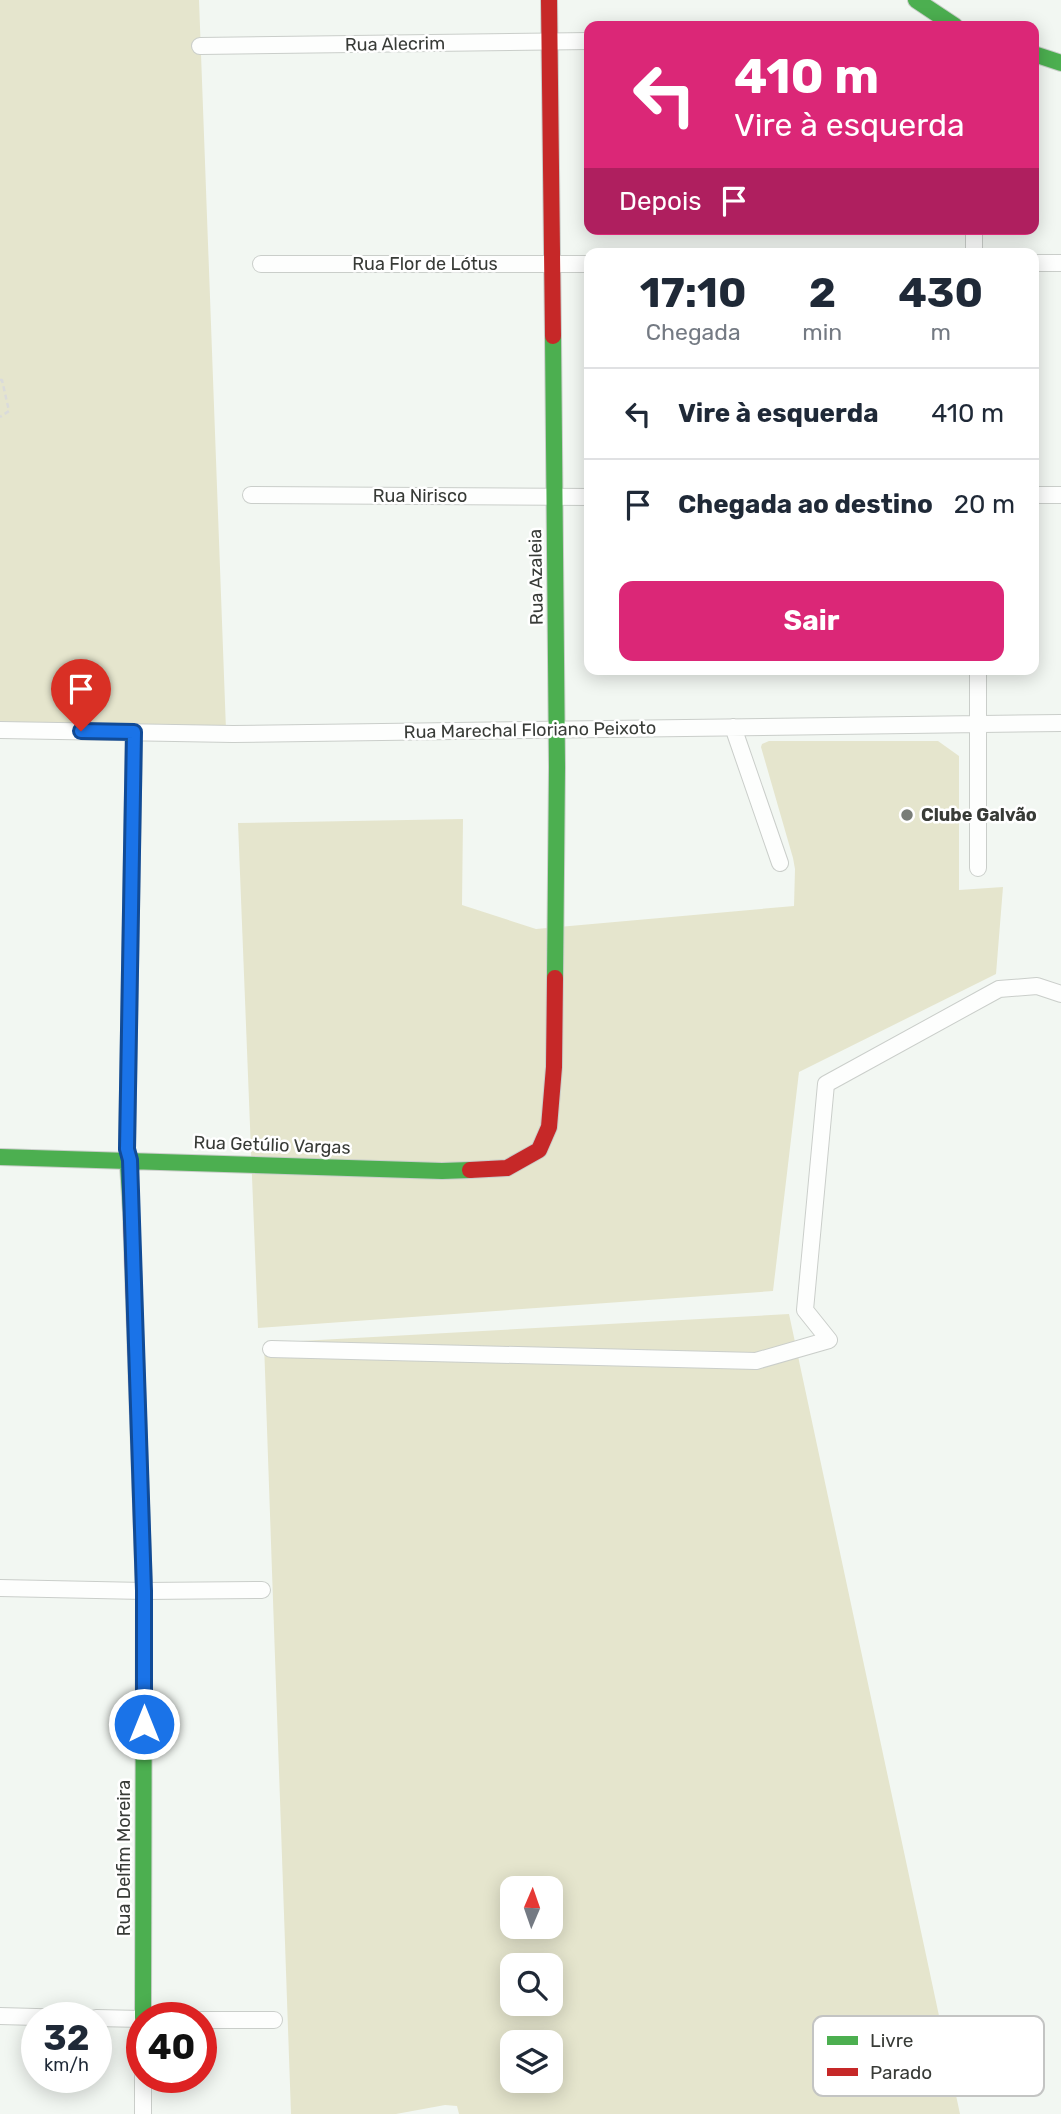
<!DOCTYPE html>
<html lang="pt">
<head>
<meta charset="utf-8">
<style>
	body { margin:0; font-family:Rubik,sans-serif; background:#f6f6f7; color:#1f2937; height:100vh; display:flex; flex-direction:column; font-size:26px; white-space:nowrap }
	* { box-sizing:border-box; margin:0 }
	p { font-size:23px; color:#747a83 }
	.icon { flex:none; width:38px; height:38px; fill:none; stroke:currentColor; stroke-width:2; stroke-linecap:round; stroke-linejoin:round }
	.map { position:relative; flex:1; overflow:hidden }
	.drawer { position:absolute; left:584px; top:248px; width:455px; height:427px; display:flex; flex-direction:column; background:#fff; border-radius:14px; box-shadow:0 4px 18px #0003 }
	.drawer>* { flex:none }
	.hud { position:absolute; left:584px; top:21px; width:455px; height:214px; border-radius:14px; box-shadow:0 4px 18px #0003; background:#db2777; color:#fff; overflow:hidden }
	.needle { width:46px; rotate:2deg }
	.buttons { position:absolute; left:500px; top:1876px; display:grid; gap:14px }
	.buttons a { display:grid; place-items:center; width:63px; height:63px; border-radius:14px; background:#fff; box-shadow:0 4px 18px #0003; font-size:35px }
	.speed { position:absolute; left:21px; top:2002px; display:flex; gap:14px; font-size:35px; font-weight:700; text-align:center }
	.speed>* { display:grid; place-content:center; width:91px; height:91px; border-radius:50%; background:#fff; box-shadow:0 4px 18px #0003; line-height:1 }
	.speed small { font-size:18px; font-weight:400 }
	.speed .limit { border:10px solid #d22; background:#fff; color:#111 }
	.pin { position:absolute; display:grid; place-items:center; width:60px; height:60px; color:#fff; margin:-72px -30px; border-radius:50% 50% 50% 0; rotate:-45deg; box-shadow:0 0 7px #0007 }
	.pin .icon { rotate:45deg }
	.me { position:absolute; width:77px; margin:-38px; rotate:0deg; stroke-linejoin:round; filter:drop-shadow(0 0 5px #0008) }
	.turn { display:flex; align-items:center; gap:24px; height:147px; padding:0 35px; font-size:32px }
	.turn .icon { width:91px; height:91px; stroke-width:2.5 }
	.turn b { display:block; font-size:49px; line-height:60px }
	.then { display:flex; align-items:center; height:66px; padding:0 35px; background:#0003; gap:14px; font-size:26px }
	.eta { display:flex; justify-content:space-evenly; align-items:center; height:119px; text-align:center }
	.eta b { font-size:42px; font-weight:700; line-height:49px }
	.cta { display:flex; gap:14px; margin-top:auto; padding:14px 35px }
	.cta a { flex:1; height:80px; border-radius:14px; background:#db2777; color:#fff; font-size:28px; font-weight:700; line-height:80px; text-align:center }
	ul { padding:0; list-style:none }
	li { display:flex; align-items:center; gap:21px; height:91px; padding:0 35px; border-top:2px solid #e0e1e3 }
	li div { flex:1 }
	li b { display:block; font-size:26px }
	li em { font-style:normal }
	.map>svg:first-child { display:block }
</style>
</head>
<body>
<div class="map">
<svg width="1061" height="2114" viewBox="0 0 1061 2114">
	<rect width="100%" height="100%" fill="#f2f7f2"/>
	<path fill="#e5e5cd" fill-rule="evenodd" d="M 0,0 L 199,0 L 226,730 L 0,730 Z
		M 769,741 L 938,741 L 959,756 L 959,890 L 1003,887 L 996,974 L 799,1072 L 773,1291 L 258,1328 L 238,823 L 463,819 L 462,905 L 536,929 L 794,906 L 795,869 L 793,858 L 761,747 L 762,744 Z
		M 789,1314 L 960,2114 L 459,2114 L 457,2106 L 445,2105 L 396,2114 L 291,2114 L 264,1343 ZM 513,1888 L 551,1888 L 551,1927 L 513,1927 ZM 513,1965 L 551,1965 L 551,2004 L 513,2004 ZM 513,2042 L 551,2042 L 551,2081 L 513,2081 Z"/>
	<g fill="none" stroke-linecap="round" stroke-linejoin="round">
		<g stroke="#caceca" stroke-width="18">
			<path id="street" d="M 200,46 L 590,41
				M 974,229 L 974,254
				M 1034,263 L 1061,263
				M 261,264 L 590,264
				M 251,495 L 590,497
				M 1034,495 L 1061,495
				M 733,727 L 780,863
				M 0,730 L 233,734 L 1061,723
				M 978,868 L 978,670
				M 271,1349 L 756,1361 L 829,1340 L 805,1310 L 826,1084 L 999,989 L 1037,986 L 1061,994
				M 0,1588 L 144,1591 L 262,1590
				M 0,2016 L 72,2018
				M 96,2018 L 142,2019
				M 201,2020 L 274,2020
				M 143,2077 L 143,2114"/>
		</g>
		<g stroke="#caceca" stroke-width="18">
			<path id="fast" d="M 916,0 L 955,26
				M 1034,54 L 1061,63
				M 553,336 L 557,767 L 555,978
				M 0,1157 L 442,1171 L 470,1170
				M 131,1212 L 127,1149 L 134,732
				M 138,1416 L 144,1591 L 143,2018"/>
		</g>
		<g stroke="#caceca" stroke-width="18">
			<path id="jam" d="M 549,0 L 553,336
				M 470,1170 L 507,1168 L 539,1150 L 549,1127 L 554,1067 L 555,978
				M 131,1212 L 138,1416"/>
		</g>
		<path stroke="#dadbda" stroke-width="2.5" stroke-dasharray="5 3.5" stroke-linecap="butt" d="M 0,380 L 2,380 L 9,411 L 0,417"/>
		<use href="#street" stroke="#fdfefd" stroke-width="16"/>
		<use href="#fast" stroke="#4caf50" stroke-width="16"/>
		<use href="#jam" stroke="#c62828" stroke-width="16"/>
	</g>
	<g fill="none" stroke-linecap="round" stroke-linejoin="round">
		<g stroke="#114b97" stroke-width="18">
			<path id="route" d="M 81,731 L 134,732 L 127,1149 L 130,1160 L 144,1591 L 144,1724"/>
		</g>
		<use href="#route" stroke="#1a73e8" stroke-width="12"/>
	</g>
	<circle fill="#797d78" stroke="#fff" stroke-width="2.5" cx="907" cy="815" r="7"/>
	<g text-anchor="middle" stroke-width="5" stroke-linejoin="round" paint-order="stroke">
		<g font-size="18" fill="#383b37" stroke="#fff">
			<text transform="translate(395 44) rotate(-1)" y="6">Rua Alecrim</text>
			<text x="425" y="270">Rua Flor de Lótus</text>
			<text x="420" y="502">Rua Nirisco</text>
			<text transform="translate(536 577) rotate(-91)" y="6">Rua Azaleia</text>
			<text transform="translate(530 730) rotate(-1)" y="6">Rua Marechal Floriano Peixoto</text>
			<text transform="translate(272 1145) rotate(2)" y="6">Rua Getúlio Vargas</text>
			<text transform="translate(124 1858) rotate(-90)" y="6">Rua Delfim Moreira</text>
		</g>
		<g font-size="18" font-weight="bold" fill="#383b37" stroke="#fff" text-anchor="start">
			<text x="921" y="821">Clube Galvão</text>
		</g>
	</g>
	<rect x="813" y="2016" width="231" height="80" rx="10" fill="#fff" stroke="#c3c4c3" stroke-width="2"/>
	<rect x="827" y="2036" width="31" height="9" fill="#4caf50"/>
	<rect x="827" y="2068" width="31" height="8" fill="#c62828"/>
	<g font-size="19" fill="#383b37">
		<text x="870" y="2047">Livre</text>
		<text x="870" y="2079">Parado</text>
	</g>
</svg>
<div class="buttons">
<a><svg class="needle" viewBox="-14 -14 28 28"><path d="M0-13l5 13h-10z" fill="#e53935"/><path d="M0 13l5-13h-10z" fill="#747a83"/></svg></a>
<a><svg class="icon" aria-label="search" viewBox="0 0 24 24"><circle cx="10" cy="10" r="6"/><path d="M15 15l6 6"/></svg></a>
<a><svg class="icon" aria-label="layers" viewBox="0 0 24 24"><path d="M12 4l9 5-9 5-9-5zM3 14l9 5 9-5"/></svg></a>
</div>
<div class="speed"><div>32<small>km/h</small></div><div class="limit">40</div></div>
<div class="pin" style="left:81px;top:731px;background:#d93025"><svg class="icon" aria-label="arrive" viewBox="0 0 24 24"><path d="M6 21V4h12l-3 4 3 4H6"/></svg></div>
<svg class="me" style="left:144px;top:1724px" viewBox="-20 -20 40 40"><circle r="17" fill="#1a73e8" stroke="#fff" stroke-width="3"/><path d="M0-11L8 9 0 5-8 9z" fill="#fff"/></svg>
<div class="hud">
<div class="turn"><svg class="icon" aria-label="left" viewBox="0 0 24 24"><path d="M17 20v-9H6M10 6l-5 5 5 5"/></svg><div><b>410 m</b>Vire à esquerda</div></div>
<div class="then">Depois<svg class="icon" aria-label="arrive" viewBox="0 0 24 24"><path d="M6 21V4h12l-3 4 3 4H6"/></svg></div>
</div>
<section class="drawer">
<div class="eta">
<div><b>17:10</b><p>Chegada</p></div>
<div><b>2</b><p>min</p></div>
<div><b>430</b><p>m</p></div>
</div>
<ul>
<li><svg class="icon" aria-label="left" viewBox="0 0 24 24"><path d="M17 20v-9H6M10 6l-5 5 5 5"/></svg><div><b>Vire à esquerda</b></div><em>410 m</em></li>
<li><svg class="icon" aria-label="arrive" viewBox="0 0 24 24"><path d="M6 21V4h12l-3 4 3 4H6"/></svg><div><b>Chegada ao destino</b></div><em>20 m</em></li>
</ul>
<div class="cta"><a>Sair</a></div>
</section>
</div>
</body>
</html>
